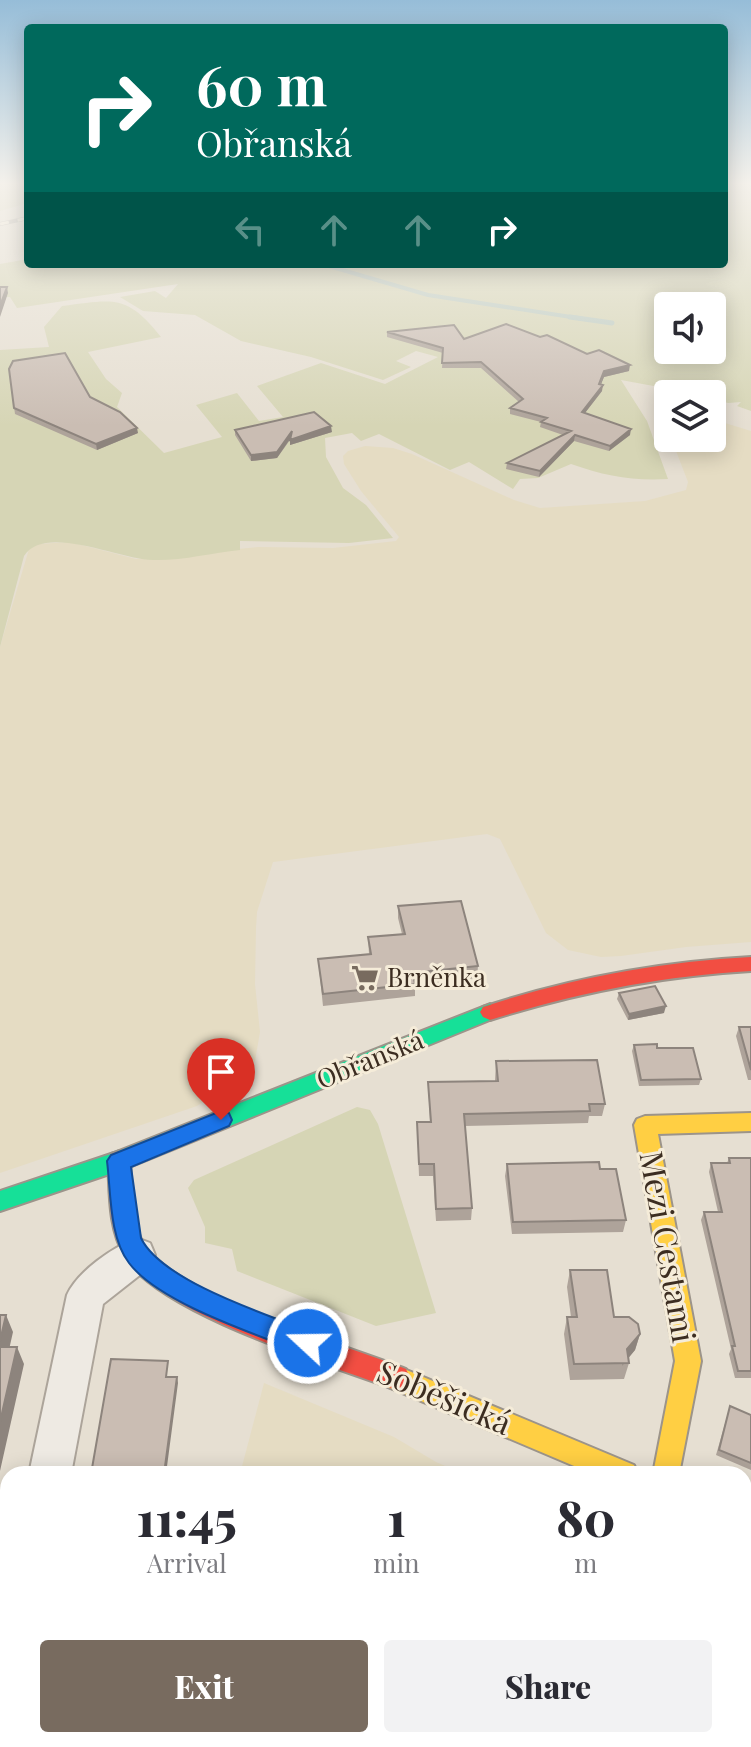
<!DOCTYPE html>
<html lang="en">
<head>
<meta charset="utf-8">
<style>
	body { margin:0; font-family:"Playfair Display",serif; background:#f2f2f3; color:#2b2b33; height:100vh; display:flex; flex-direction:column; font-size:30px; white-space:nowrap }
	* { box-sizing:border-box; margin:0 }
	p { font-size:26px; color:#7c7c81 }
	.icon { flex:none; width:44px; height:44px; fill:none; stroke:currentColor; stroke-width:2; stroke-linecap:round; stroke-linejoin:round }
	.map { position:relative; flex:1; overflow:hidden }
	.drawer { position:absolute; left:0px; top:1466px; width:752px; height:282px; display:flex; flex-direction:column; background:#fff; border-radius:24px 24px 0 0; box-shadow:0 4px 20px #0003 }
	.drawer>* { flex:none }
	.guide { position:absolute; left:24px; top:24px; width:704px; height:244px; border-radius:8px; box-shadow:0 4px 20px #0003; background:#00695c; color:#fff; overflow:hidden }
	.fabs { position:absolute; left:654px; top:292px; display:grid; gap:16px }
	.fabs a { display:grid; place-items:center; width:72px; height:72px; border-radius:8px; background:#fff; box-shadow:0 4px 20px #0003; font-size:40px }
	.pin { position:absolute; display:grid; place-items:center; width:68px; height:68px; color:#fff; margin:-82px -34px; border-radius:50% 50% 50% 0; rotate:-45deg; box-shadow:0 0 8px #0007 }
	.pin .icon { rotate:45deg }
	.me { position:absolute; width:88px; margin:-44px; rotate:291deg; stroke-linejoin:round; filter:drop-shadow(0 0 6px #0008) }
	.turn { display:flex; align-items:center; gap:28px; height:168px; padding:0 40px; font-size:36px }
	.turn .icon { width:104px; height:104px; stroke-width:2.5 }
	.turn b { display:block; font-size:56px; line-height:68px }
	.lanes { display:flex; align-items:center; height:76px; padding:0 40px; background:#0003; justify-content:center; gap:40px; direction:ltr }
	.lanes .off { opacity:.35 }
	.eta { display:flex; justify-content:space-evenly; align-items:center; height:136px; text-align:center }
	.eta b { font-size:48px; font-weight:800; line-height:56px }
	.cta { display:flex; gap:16px; margin-top:auto; padding:16px 40px }
	.cta a { flex:1; height:92px; border-radius:8px; background:#786b5f; color:#fff; font-size:32px; font-weight:800; line-height:92px; text-align:center }
	.cta a+a { background:#f2f2f3; color:#2b2b33 }
	.map>svg:first-child { display:block }
</style>
</head>
<body>
<div class="map">
<svg width="751" height="1747" viewBox="0 0 751 1747">
	<rect width="100%" height="100%" fill="#e6dfd2"/>
	<path fill="#e5dcc3" d="M 712,419 L 751,431 L 751,942 L 686,947 L 621,956 L 601,957 L 568,950 L 546,933 L 500,839 L 487,834 L 273,862 L 257,912 L 256,928 L 255,984 L 260,1032 L 255,1061 L 244,1074 L 197,1106 L 0,1173 L 0,647 L 29,549 L 38,544 L 70,542 L 136,559 L 258,547 L 333,548 L 396,541 L 399,537 L 361,491 L 344,464 L 343,456 L 348,451 L 365,446 L 393,448 L 412,454 L 514,500 L 540,508 L 645,501 L 686,490 L 688,482 L 671,438 L 712,438 Z
		M 264,1383 L 394,1437 L 436,1462 L 464,1474 L 240,1474 Z
		M 744,1574 L 751,1577 L 751,1747 L 198,1747 L 199,1740 L 744,1740 Z"/>
	<path fill="#d6d5b5" fill-rule="evenodd" d="M 0,182 L 28,182 L 28,203 L 0,211 Z
		M 724,182 L 751,182 L 751,411 L 737,406 L 741,402 L 728,403 L 712,398 L 712,394 L 697,394 L 664,384 L 659,387 L 621,380 L 647,421 L 668,479 C 632,481 605,476 571,464 L 538,478 L 520,479 L 513,489 L 469,462 L 450,470 L 379,434 L 361,441 L 352,433 L 325,438 L 326,457 L 343,488 L 366,505 L 393,538 L 349,543 L 240,541 L 240,550 C 211,553 181,561 153,560 C 120,560 45,523 24,556 L 0,647 L 0,350 L 49,347 L 44,327 L 62,306 C 113,300 126,293 161,337 L 88,352 L 106,379 L 122,393 L 117,407 L 164,453 L 222,437 L 196,405 L 237,393 L 259,421 L 283,417 L 257,386 L 321,363 L 385,384 L 438,357 L 416,351 L 396,361 L 411,367 L 383,380 L 311,357 L 241,341 L 195,315 L 143,311 L 120,297 L 155,291 L 166,298 L 178,284 L 17,308 L 10,297 L 0,297 L 0,264 L 28,259 L 28,264 L 724,264 ZM 668,306 L 712,306 L 712,350 L 668,350 Z
		M 357,1107 L 370,1110 L 378,1124 L 436,1313 L 376,1326 L 237,1271 L 232,1249 L 205,1243 L 205,1227 L 188,1188 L 194,1180 Z"/>
	<g fill="none" stroke-linecap="round" stroke-linejoin="round">
		<path stroke="#bccbc1" stroke-width="4" d="M 322,264 L 428,295 L 584,319"/>
		<path stroke="#bccbc1" stroke-width="5" d="M 570,317 L 612,323"/>
		<g stroke="#aca49a" stroke-width="4">
			<path id="street" d="M 137,1238 L 150,1243 L 155,1255 L 150,1267 L 103,1304 L 71,1474 L 29,1474 L 67,1295 C 78,1271 113,1247 137,1238 Z
				M 744,1503 L 751,1505 L 751,1547 L 744,1545 Z
				M 8,1654 L 8,1736 L 0,1740 L 0,1657 Z"/>
		</g>
		<g stroke="#9c948a" stroke-width="4">
			<path id="fast" d="M 490,1004 L 497,1007 L 500,1012 L 497,1017 L 127,1168 L 0,1211 L 0,1191 L 114,1153 Z"/>
		</g>
		<g stroke="#9c948a" stroke-width="4">
			<path id="slow" d="M 751,1113 L 751,1131 L 658,1134 L 701,1361 L 679,1474 L 653,1474 L 675,1361 L 634,1125 L 637,1119 L 645,1116 Z
				M 397,1366 L 634,1465 L 638,1474 L 593,1474 L 388,1387 L 384,1378 L 388,1369 Z"/>
		</g>
		<g stroke="#9c948a" stroke-width="4">
			<path id="jam" d="M 751,957 L 751,971 C 661,976 576,993 490,1020 L 483,1017 L 480,1012 L 483,1007 C 571,978 659,962 751,957 Z
				M 119,1151 L 127,1154 L 130,1161 C 132,1186 130,1216 141,1239 C 167,1295 347,1345 406,1369 L 410,1378 L 406,1387 L 397,1390 C 333,1366 159,1314 125,1257 C 108,1228 110,1193 108,1161 L 111,1154 Z"/>
		</g>
		<use href="#street" fill="#eeeae3" fill-rule="evenodd"/>
		<use href="#fast" fill="#16e098" fill-rule="evenodd"/>
		<use href="#slow" fill="#ffcf43" fill-rule="evenodd"/>
		<use href="#jam" fill="#f24e42" fill-rule="evenodd"/>
		<g stroke="#aea9a3" stroke-width="4">
			<path id="rail" d="M 0,224 L 28,218"/>
		</g>
		<use href="#rail" stroke="#f5ecd9" stroke-width="3" stroke-dasharray="9" stroke-linecap="butt"/>
	</g>
	<path fill="#aea39a" d="M 387,332 L 464,339 L 540,337 L 629,371 L 604,377 L 601,384 L 602,391 L 585,413 L 630,435 L 609,451 L 574,441 L 539,477 L 506,469 L 507,463 L 563,435 L 540,427 L 541,422 L 510,414 L 510,408 L 519,402 L 481,368 L 442,368 L 443,353 L 387,337 Z
		M 9,369 L 90,397 L 138,433 L 97,450 L 15,414 Z
		M 235,430 L 332,432 L 290,445 L 290,440 L 277,458 L 251,461 L 235,435 Z
		M 398,906 L 478,966 L 477,978 L 415,985 L 415,996 L 323,1006 L 318,959 L 369,954 L 368,937 L 402,934 L 398,918 Z
		M 619,993 L 664,1013 L 628,1020 L 617,999 Z
		M 739,1027 L 751,1027 L 751,1080 L 748,1080 L 736,1036 Z
		M 634,1045 L 657,1048 L 701,1079 L 699,1085 L 639,1086 L 632,1051 Z
		M 496,1061 L 605,1104 L 602,1116 L 589,1116 L 588,1123 L 465,1126 L 472,1208 L 471,1220 L 436,1221 L 433,1176 L 419,1176 L 417,1122 L 430,1122 L 428,1082 L 495,1081 Z
		M 729,1158 L 751,1158 L 751,1378 L 735,1378 L 729,1354 L 731,1349 L 701,1220 L 704,1212 L 718,1212 L 709,1172 L 711,1163 L 727,1163 Z
		M 507,1164 L 600,1169 L 626,1220 L 623,1232 L 512,1234 L 505,1176 Z
		M 570,1270 L 614,1317 L 640,1334 L 635,1350 L 628,1358 L 629,1363 L 624,1379 L 570,1380 L 564,1334 L 567,1317 L 571,1317 L 567,1287 Z
		M 730,1406 L 751,1415 L 751,1470 L 716,1455 Z"/>
	<path fill="#8d847d" d="M 7,287 L 8,293 L 0,317 L 0,306 Z
		M 630,365 L 629,371 L 604,377 L 599,389 L 604,371 Z
		M 603,385 L 602,391 L 581,418 L 582,412 Z
		M 331,426 L 332,432 L 290,445 L 290,440 Z
		M 137,428 L 138,433 L 97,450 L 96,444 Z
		M 631,429 L 630,435 L 609,451 L 610,446 Z
		M 292,431 L 292,436 L 277,458 L 251,461 L 251,455 Z
		M 575,435 L 574,441 L 539,477 L 540,471 Z
		M 666,1006 L 664,1013 L 628,1020 L 629,1014 Z
		M 6,1315 L 13,1332 L 6,1363 L 0,1350 L 0,1341 Z
		M 640,1334 L 635,1350 L 622,1366 L 627,1349 Z
		M 17,1347 L 24,1364 L 0,1471 L 0,1422 Z
		M 177,1377 L 178,1383 L 166,1474 L 164,1474 Z
		M 115,1740 L 117,1740 L 120,1747 L 114,1747 Z"/>
	<path fill="#cabdb3" stroke="#8d847d" stroke-width="2" d="M 0,287 L 7,287 L 0,306 Z
		M 506,324 L 540,337 L 547,335 L 587,354 L 599,350 L 630,365 L 604,371 L 599,384 L 603,385 L 582,412 L 631,429 L 610,446 L 575,435 L 540,471 L 507,463 L 571,431 L 541,422 L 547,418 L 510,408 L 523,399 L 481,362 L 442,363 L 443,348 L 387,332 L 454,325 L 464,339 Z
		M 65,353 L 90,397 L 120,412 L 137,428 L 96,444 L 14,408 L 9,369 L 13,361 Z
		M 314,412 L 331,426 L 290,440 L 292,431 L 277,452 L 251,455 L 235,430 Z
		M 461,901 L 478,966 L 413,973 L 415,984 L 323,994 L 318,959 L 371,954 L 368,937 L 405,934 L 398,906 Z
		M 655,986 L 666,1006 L 629,1014 L 619,993 Z
		M 739,1027 L 751,1027 L 751,1070 Z
		M 657,1044 L 657,1048 L 693,1048 L 701,1079 L 641,1080 L 634,1045 Z
		M 597,1060 L 605,1104 L 589,1104 L 590,1111 L 464,1114 L 472,1208 L 436,1209 L 434,1164 L 419,1164 L 417,1122 L 431,1122 L 428,1082 L 498,1081 L 496,1061 Z
		M 729,1158 L 751,1158 L 751,1371 L 738,1371 L 732,1346 L 735,1346 L 704,1212 L 722,1212 L 711,1163 L 730,1163 Z
		M 599,1162 L 600,1169 L 616,1169 L 626,1220 L 513,1222 L 507,1164 Z
		M 570,1270 L 607,1270 L 614,1317 L 629,1317 L 638,1324 L 640,1334 L 627,1349 L 629,1363 L 574,1364 L 567,1317 L 577,1317 Z
		M 0,1315 L 6,1315 L 0,1341 Z
		M 0,1347 L 17,1347 L 0,1422 Z
		M 111,1359 L 168,1361 L 166,1377 L 177,1377 L 164,1474 L 91,1474 Z
		M 730,1406 L 751,1415 L 751,1463 L 719,1450 Z
		M 39,1740 L 115,1740 L 114,1747 L 38,1747 Z"/>
	<linearGradient id="sky" x2="0" y2="1"><stop stop-color="#96bdd8"/><stop offset="0.43" stop-color="#f4f1eb"/><stop offset="1" stop-color="#f4f1eb" stop-opacity="0"/></linearGradient>
	<rect width="751" height="426" fill="url(#sky)"/>
	<path fill="#1a73e8" stroke="#114b97" stroke-width="2" d="M 221,1111 L 229,1113 L 232,1120 L 229,1126 L 131,1167 L 141,1238 C 162,1282 271,1316 317,1334 L 320,1343 L 317,1351 L 308,1355 C 259,1335 160,1304 129,1263 C 109,1237 111,1192 107,1161 L 111,1155 Z"/>
	<defs>
		<g id="supermarket-bare" transform="scale(2.16)"><path d="M-6-5.5h2.5l.6 2H6L4.5 2H-2.5L-4.4-4H-6ZM-1.5 3.2a1.3 1.3 0 1 0 .1 0ZM3 3.2a1.3 1.3 0 1 0 .1 0Z" fill="#786b5f" stroke="#f5ecd9" stroke-width="2.5" paint-order="stroke"/></g>
	</defs>
	<g fill-rule="evenodd">
		<use href="#supermarket-bare" x="365" y="978"/>
	</g>
	<g text-anchor="middle" stroke-width="6" stroke-linejoin="round" paint-order="stroke">
		<g font-size="26" fill="#3c2d21" stroke="#f5ecd9" text-anchor="start">
			<text x="387" y="987">Brněnka</text>
		</g>
		<g font-size="26" fill="#3c2d21" stroke="#f5ecd9">
			<text transform="translate(370 1060) rotate(-22)" y="9">Obřanská</text>
		</g>
		<g font-size="32" fill="#3c2d21" stroke="#f5ecd9">
			<text transform="translate(667 1247) rotate(80)" y="11">Mezi Cestami</text>
			<text transform="translate(444 1398) rotate(23)" y="11">Soběšická</text>
		</g>
	</g>
</svg>
<div class="fabs">
<a><svg class="icon" aria-label="sound" viewBox="0 0 24 24"><path d="M4 9h4l5-4v14l-5-4H4zM17 9q2 3 0 6"/></svg></a>
<a><svg class="icon" aria-label="layers" viewBox="0 0 24 24"><path d="M12 4l9 5-9 5-9-5zM3 14l9 5 9-5"/></svg></a>
</div>
<div class="pin" style="left:221px;top:1120px;background:#d93025"><svg class="icon" aria-label="arrive" viewBox="0 0 24 24"><path d="M6 21V4h12l-3 4 3 4H6"/></svg></div>
<svg class="me" style="left:308px;top:1343px" viewBox="-20 -20 40 40"><circle r="17" fill="#1a73e8" stroke="#fff" stroke-width="3"/><path d="M0-11L8 9 0 5-8 9z" fill="#fff"/></svg>
<div class="guide">
<div class="turn"><svg class="icon" aria-label="right" viewBox="0 0 24 24"><path d="M7 20v-9h11M14 6l5 5-5 5"/></svg><div><b>60 m</b>Obřanská</div></div>
<div class="lanes"><svg class="icon off" aria-label="left" viewBox="0 0 24 24"><path d="M17 20v-9H6M10 6l-5 5 5 5"/></svg><svg class="icon off" aria-label="ahead" viewBox="0 0 24 24"><path d="M12 20V5M6 11l6-6 6 6"/></svg><svg class="icon off" aria-label="ahead" viewBox="0 0 24 24"><path d="M12 20V5M6 11l6-6 6 6"/></svg><svg class="icon" aria-label="right" viewBox="0 0 24 24"><path d="M7 20v-9h11M14 6l5 5-5 5"/></svg></div>
</div>
<section class="drawer">
<div class="eta">
<div><b>11:45</b><p>Arrival</p></div>
<div><b>1</b><p>min</p></div>
<div><b>80</b><p>m</p></div>
</div>
<div class="cta"><a>Exit</a><a>Share</a></div>
</section>
</div>
</body>
</html>
